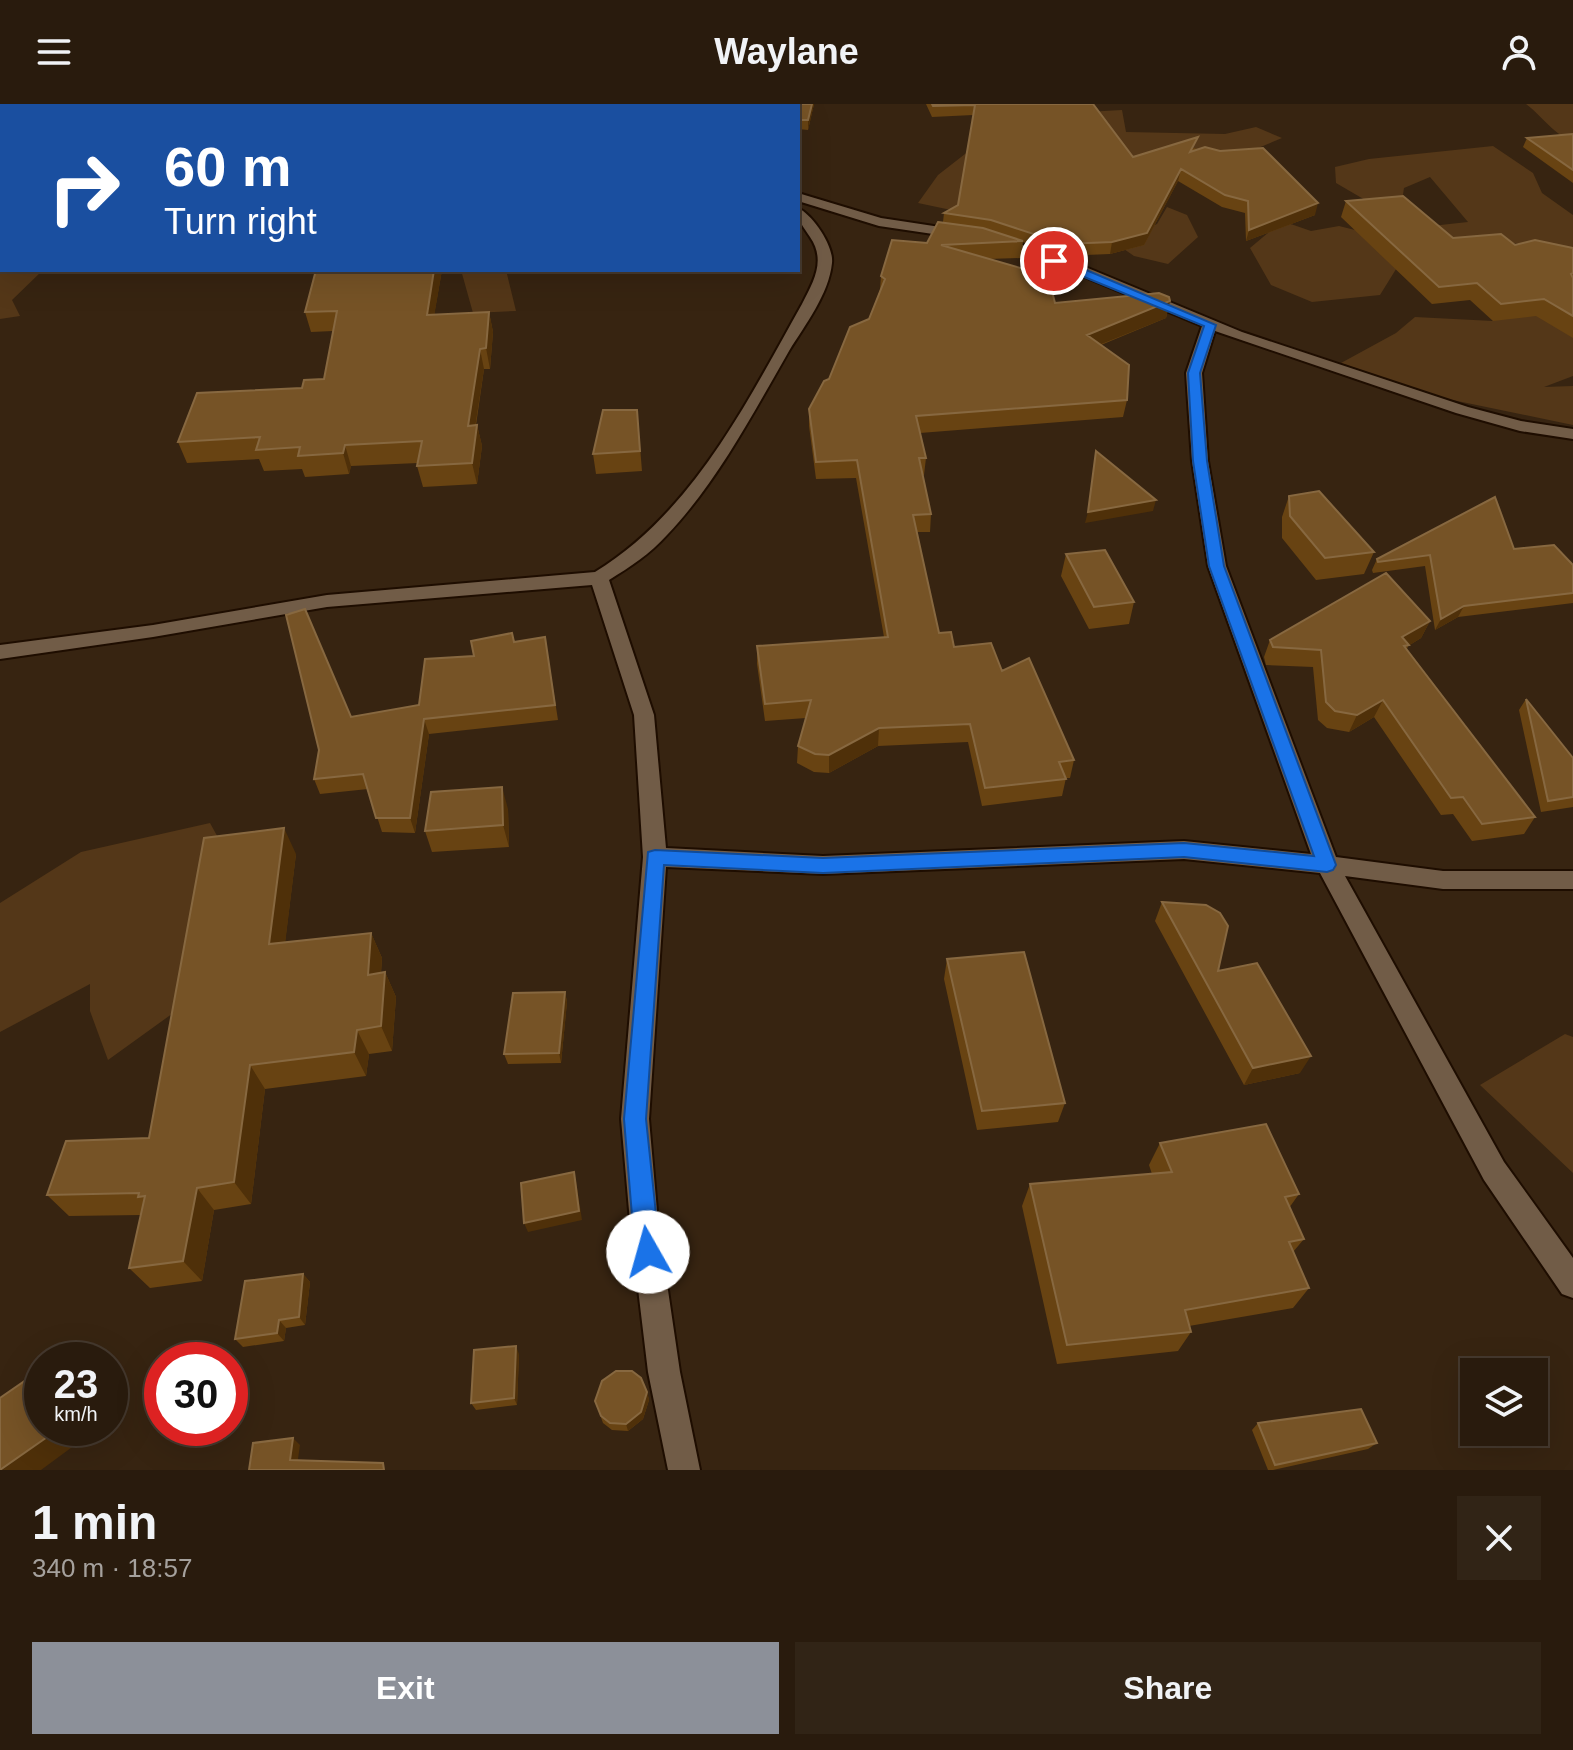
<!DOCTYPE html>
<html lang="en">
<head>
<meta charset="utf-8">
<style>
	body { margin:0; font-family:Arial,sans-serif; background:#312416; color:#f1f3f6; height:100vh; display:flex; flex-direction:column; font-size:30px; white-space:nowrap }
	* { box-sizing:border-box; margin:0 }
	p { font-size:26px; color:#a5a19d }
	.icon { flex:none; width:44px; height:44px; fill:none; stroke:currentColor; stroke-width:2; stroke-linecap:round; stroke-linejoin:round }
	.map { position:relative; height:1366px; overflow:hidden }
	.sheet { display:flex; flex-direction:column; background:#291b0d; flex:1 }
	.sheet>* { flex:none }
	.top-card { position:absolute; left:0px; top:0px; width:800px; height:168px; box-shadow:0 8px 32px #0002,0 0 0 2px #45392e; background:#1a4fa0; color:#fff; overflow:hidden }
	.fabs { position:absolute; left:1460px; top:1254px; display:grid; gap:16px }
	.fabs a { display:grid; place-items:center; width:88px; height:88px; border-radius:0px; background:#291b0d; box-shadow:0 8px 32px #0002,0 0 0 2px #45392e; font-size:40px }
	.speed { position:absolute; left:24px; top:1238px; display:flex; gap:16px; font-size:40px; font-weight:700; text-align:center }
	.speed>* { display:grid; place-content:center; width:104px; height:104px; border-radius:50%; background:#291b0d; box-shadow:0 8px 32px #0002,0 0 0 2px #45392e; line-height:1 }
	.speed small { font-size:20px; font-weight:400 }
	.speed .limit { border:12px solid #d22; background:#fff; color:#111 }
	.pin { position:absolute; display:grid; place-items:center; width:68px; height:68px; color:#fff; margin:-34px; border:4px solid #fff; border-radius:50%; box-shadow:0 2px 8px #0007 }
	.me { position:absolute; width:88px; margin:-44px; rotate:353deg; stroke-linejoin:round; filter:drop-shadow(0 0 6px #0008) }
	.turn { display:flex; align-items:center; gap:28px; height:168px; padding:0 32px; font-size:36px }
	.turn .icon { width:104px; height:104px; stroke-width:2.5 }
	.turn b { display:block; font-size:56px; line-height:68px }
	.round { display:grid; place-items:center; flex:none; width:84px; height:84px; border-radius:0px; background:#312416 }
	.head { display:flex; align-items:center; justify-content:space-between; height:136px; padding:0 32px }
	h1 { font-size:48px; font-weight:800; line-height:60px }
	.button { display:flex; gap:16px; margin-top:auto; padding:16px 32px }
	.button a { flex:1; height:92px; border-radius:0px; background:#8c9099; color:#fff; font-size:32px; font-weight:800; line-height:92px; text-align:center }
	.button a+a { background:#312416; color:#f1f3f6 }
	header { display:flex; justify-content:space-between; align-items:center; height:104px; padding:0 32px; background:#291b0d; font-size:36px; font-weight:800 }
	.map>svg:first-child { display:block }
</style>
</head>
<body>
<header><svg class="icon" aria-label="menu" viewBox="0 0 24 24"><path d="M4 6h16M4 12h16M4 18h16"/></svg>Waylane<svg class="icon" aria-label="person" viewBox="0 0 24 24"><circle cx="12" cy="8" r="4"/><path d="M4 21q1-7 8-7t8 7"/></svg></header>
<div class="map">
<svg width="1573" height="1366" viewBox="0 0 1573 1366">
	<rect width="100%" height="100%" fill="#372411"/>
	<path fill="#543718" d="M 187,0 L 478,0 L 481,1 L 178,2 Z
		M 1526,0 L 1573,0 L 1573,37 C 1555,32 1541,11 1526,0 Z
		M 1122,6 L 1126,28 L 1225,30 L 1256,23 L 1282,34 L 1251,47 L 1131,68 L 1068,9 Z
		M 983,36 L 970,110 L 918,99 L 938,71 Z
		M 1493,42 L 1533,69 L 1542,89 L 1573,111 L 1573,156 L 1520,139 L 1406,149 L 1380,191 L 1312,198 L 1271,181 L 1250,144 L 1282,117 L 1311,127 L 1339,122 L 1367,129 L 1468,118 L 1430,73 L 1404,84 L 1402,97 L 1372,100 L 1336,79 L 1335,63 L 1369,55 Z
		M 1167,103 L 1187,111 L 1198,133 L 1168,160 L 1134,152 L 1098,127 L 1138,127 L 1157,120 Z
		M 0,127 L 2,166 L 43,166 L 12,196 L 20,212 L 0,215 Z
		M 461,166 L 506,166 L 516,207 L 473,209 Z
		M 1573,190 L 1573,272 L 1544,283 L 1573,282 L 1573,321 L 1438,293 L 1341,259 L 1396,229 L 1415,213 L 1493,217 L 1515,205 Z
		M 210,719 L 237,768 L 219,876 L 108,956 L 90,907 L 90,880 L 0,928 L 0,799 L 81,748 Z
		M 1565,930 L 1573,933 L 1573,1069 L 1480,981 Z"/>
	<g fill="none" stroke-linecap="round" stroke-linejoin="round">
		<path fill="#056d75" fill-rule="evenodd" d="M 48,0 L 57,0 L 55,2 L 47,2 Z
			M 0,52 L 2,52 L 2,59 L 0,59 Z"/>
		<g stroke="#1e0d00" stroke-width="4">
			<path id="minor" d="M 615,0 L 627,0 L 628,2 L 616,2 Z
				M 798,89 L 881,114 L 960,126 L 967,130 L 960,134 L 879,122 L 798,97 Z
				M 798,104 C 813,111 834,142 832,159 C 829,190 805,221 789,247 C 752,311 718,377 667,431 C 650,450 630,463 609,476 L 654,611 L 666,744 L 823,752 L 1184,737 L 1311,750 L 1208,462 L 1192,357 L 1186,269 L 1202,222 L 1073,168 L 989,139 L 989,133 L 999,133 L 1083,162 L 1242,228 L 1468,303 L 1521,317 L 1573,325 L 1573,335 L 1520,327 L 1456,309 L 1215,227 L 1202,269 L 1208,357 L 1226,462 L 1336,753 L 1443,767 L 1573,767 L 1573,785 L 1443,785 L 1345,772 L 1504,1058 L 1573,1154 L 1573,1194 L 1562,1190 L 1484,1076 L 1320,769 L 1184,755 L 823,770 L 666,763 L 649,1015 L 658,1118 L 680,1268 L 700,1366 L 668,1366 L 648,1268 L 630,1118 L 621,1015 L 643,753 L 634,611 L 592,481 L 327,503 L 153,533 L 0,555 L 0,541 L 153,521 L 327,491 L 595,468 C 693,408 747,298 802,200 C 814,177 826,156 810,133 C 803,122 798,118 798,104 Z"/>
		</g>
		<use href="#minor" fill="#715c47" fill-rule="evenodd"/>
	</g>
	<path fill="#684312" d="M 733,0 L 814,0 L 808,26 L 798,25 L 798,2 L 733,2 Z
		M 926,0 L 1093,0 L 1133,53 L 1196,44 L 1194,47 L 1315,111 L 1246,137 L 1245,109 L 1222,103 L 1178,77 L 1144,141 L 1110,150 L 1062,152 L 1023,138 L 1021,154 L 988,155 L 1055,199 L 1170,197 L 1166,214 L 1101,241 L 1127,296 L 1123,313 L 920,329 L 926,354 L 924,371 L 923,372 L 931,410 L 930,428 L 917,428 L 939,529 L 954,543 L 1002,567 L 1074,656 L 1070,674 L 1066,674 L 1062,692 L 982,702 L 968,638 L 878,642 L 829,669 L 814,668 L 797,659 L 798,642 L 806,614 L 765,617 L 757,560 L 757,542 L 884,533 L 856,374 L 816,375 L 809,322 L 809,305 L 869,215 L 880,186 L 881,172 L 927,139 L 943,118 L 944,109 L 958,101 L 973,11 L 932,13 Z
		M 1573,30 L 1573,79 L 1523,43 L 1527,34 Z
		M 1346,97 L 1453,134 L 1515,141 L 1573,144 L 1573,234 L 1536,212 L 1493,217 L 1470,196 L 1432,200 L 1341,113 Z
		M 316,166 L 442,166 L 434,211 L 489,208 L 493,228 L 490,265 L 484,265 L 476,321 L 477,321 L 482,342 L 477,380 L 423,383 L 417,362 L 418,359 L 351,362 L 349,370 L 305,373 L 302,365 L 264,367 L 259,355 L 187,359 L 178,338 L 324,275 L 333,227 L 311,228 L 305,208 Z
		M 637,306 L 642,367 L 596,370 L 593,350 Z
		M 1289,392 L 1374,448 L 1364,470 L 1316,476 L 1282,434 L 1282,413 Z
		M 1514,445 L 1573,461 L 1573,499 L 1458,513 L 1435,526 L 1425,462 L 1373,469 L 1372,466 L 1377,455 Z
		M 1066,450 L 1134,498 L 1129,520 L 1089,525 L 1061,472 Z
		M 1430,517 L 1421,534 L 1408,542 L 1407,545 L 1535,713 L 1524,730 L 1472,737 L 1453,710 L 1441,711 L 1374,613 L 1349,628 L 1327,624 L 1318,616 L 1313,563 L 1266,561 L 1264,553 L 1270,536 Z
		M 545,533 L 558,616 L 429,630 L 415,729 L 382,728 L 368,685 L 320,690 L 314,675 L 419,601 L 474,552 L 514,538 Z
		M 1526,595 L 1573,654 L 1573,703 L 1541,708 L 1519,606 Z
		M 508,705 L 509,743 L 432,748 L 425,727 Z
		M 296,750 L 285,838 L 371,829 L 382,854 L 381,869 L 385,868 L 396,893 L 392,947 L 369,950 L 366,972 L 265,985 L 251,1100 L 214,1106 L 202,1177 L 150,1184 L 129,1164 L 141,1111 L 69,1112 L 47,1091 L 149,1034 Z
		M 1162,798 L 1218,867 L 1300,969 L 1244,981 L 1155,817 Z
		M 947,855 L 1065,999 L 1058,1018 L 977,1026 L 944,875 Z
		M 565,888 L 567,898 L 561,959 L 508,960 L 504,950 Z
		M 1160,1039 L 1299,1090 L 1289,1104 L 1304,1135 L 1293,1148 L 1309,1184 L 1293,1204 L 1189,1222 L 1191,1228 L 1178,1247 L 1057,1260 L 1022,1102 L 1030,1080 L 1152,1070 L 1149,1061 Z
		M 303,1170 L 310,1178 L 305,1221 L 286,1224 L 284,1237 L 243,1243 L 235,1235 Z
		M 519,1250 L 517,1301 L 476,1306 L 471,1299 Z
		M 647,1288 L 649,1296 L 643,1315 L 628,1327 L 612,1326 L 603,1319 L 595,1297 Z
		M 1258,1319 L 1377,1339 L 1368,1345 L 1273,1366 L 1268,1366 L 1252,1326 Z"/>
	<path fill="#4f3009" d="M 812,0 L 814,0 L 808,26 L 808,16 Z
		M 1181,65 L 1178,77 L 1144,141 L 1110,150 L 1112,138 Z
		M 1318,99 L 1315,111 L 1246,137 L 1249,126 Z
		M 434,166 L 442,166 L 431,231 L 427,211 Z
		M 1170,197 L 1166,214 L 1084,247 L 1087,231 Z
		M 489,208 L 493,228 L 490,265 L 486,244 Z
		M 480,245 L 484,265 L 472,343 L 468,322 Z
		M 477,321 L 482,342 L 477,380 L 472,359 Z
		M 345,341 L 351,362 L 349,370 L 343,349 Z
		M 1156,396 L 1153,407 L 1085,419 L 1088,408 Z
		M 1464,502 L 1458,513 L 1435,526 L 1441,515 Z
		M 1430,517 L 1421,534 L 1408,542 L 1402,533 Z
		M 1383,596 L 1374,613 L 1349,628 L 1357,611 Z
		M 424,615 L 429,630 L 415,729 L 410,714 Z
		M 879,624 L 878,642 L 829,669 L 829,651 Z
		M 502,683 L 508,705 L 509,743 L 503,721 Z
		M 284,724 L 296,750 L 282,865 L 269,840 Z
		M 371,829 L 382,854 L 379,896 L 368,871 Z
		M 385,868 L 396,893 L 392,947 L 381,922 Z
		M 565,888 L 567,898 L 561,959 L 559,949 Z
		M 357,926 L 369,950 L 366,972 L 354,948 Z
		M 1311,952 L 1300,969 L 1244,981 L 1253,964 Z
		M 250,961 L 265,985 L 251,1100 L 234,1078 Z
		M 574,1068 L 576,1077 L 582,1116 L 528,1128 L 524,1119 Z
		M 197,1084 L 214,1106 L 202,1177 L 183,1157 Z
		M 303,1170 L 310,1178 L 305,1221 L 299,1213 Z
		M 279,1216 L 286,1224 L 284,1237 L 277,1229 Z
		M 516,1242 L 519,1250 L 517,1301 L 514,1294 Z
		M 647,1288 L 649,1296 L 643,1315 L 628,1327 L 626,1320 Z
		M 60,1324 L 98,1324 L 41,1366 L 2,1366 Z
		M 293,1334 L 300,1341 L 297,1362 L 290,1356 Z"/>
	<path fill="#765326" stroke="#876840" stroke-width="2" d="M 734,0 L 812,0 L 808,16 L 798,16 L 798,2 L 736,2 Z
		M 932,0 L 1093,0 L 1133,53 L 1198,33 L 1190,48 L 1205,43 L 1220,47 L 1263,44 L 1318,99 L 1249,126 L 1248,97 L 1225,91 L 1181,65 L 1147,129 L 1112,138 L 1064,140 L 991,116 L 944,109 L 958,101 L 975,1 L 933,2 Z
		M 1573,30 L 1573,66 L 1527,34 Z
		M 1403,92 L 1453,134 L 1501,130 L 1515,141 L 1535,136 L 1573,144 L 1573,169 L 1571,170 L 1573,174 L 1573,212 L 1544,195 L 1501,200 L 1477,179 L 1439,183 L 1346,97 Z
		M 938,118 L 983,124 L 1023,137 L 941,141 L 1048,172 L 1055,199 L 1159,189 L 1169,193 L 1170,197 L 1087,231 L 1129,261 L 1127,296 L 916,312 L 926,354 L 919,354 L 931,410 L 913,411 L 939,529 L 951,528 L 954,543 L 991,539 L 1002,567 L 1029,554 L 1074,656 L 1059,658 L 1066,675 L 985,684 L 970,620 L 879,624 L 829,651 L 815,650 L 798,642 L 811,596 L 765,600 L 757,542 L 888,533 L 857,356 L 816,358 L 809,305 L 824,277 L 829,275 L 850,223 L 869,215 L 885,175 L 881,172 L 892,136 L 927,139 Z
		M 316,166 L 434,166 L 427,211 L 489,208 L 486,244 L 480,245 L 468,322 L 477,321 L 472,359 L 417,362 L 422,337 L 345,341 L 343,349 L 298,352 L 300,343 L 256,346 L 260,333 L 178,338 L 197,289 L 302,284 L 304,276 L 324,275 L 337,207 L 305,208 Z
		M 603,306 L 637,306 L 640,347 L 593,350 Z
		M 1096,347 L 1156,396 L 1088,408 Z
		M 1319,387 L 1374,448 L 1325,454 L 1290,412 L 1289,392 Z
		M 1495,393 L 1514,445 L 1554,441 L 1573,461 L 1573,489 L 1464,502 L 1441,515 L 1430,451 L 1378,458 L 1377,455 Z
		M 1105,446 L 1134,498 L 1094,503 L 1066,450 Z
		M 1386,469 L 1430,517 L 1402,533 L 1409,541 L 1404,542 L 1535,713 L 1482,720 L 1463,693 L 1451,694 L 1383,596 L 1357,611 L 1335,607 L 1326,598 L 1321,546 L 1273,543 L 1270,536 Z
		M 305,505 L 351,613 L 419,601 L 425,555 L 474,552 L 471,537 L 512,529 L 514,538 L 545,533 L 555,601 L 424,615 L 410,714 L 376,714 L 363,670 L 314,675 L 319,646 L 286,511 Z
		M 1526,595 L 1573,654 L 1573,693 L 1548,697 Z
		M 502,683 L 503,721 L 425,727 L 431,688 Z
		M 284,724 L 269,840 L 371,829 L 368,871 L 385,868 L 381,922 L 357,926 L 354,948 L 250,961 L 234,1078 L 197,1084 L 183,1157 L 129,1164 L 145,1092 L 138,1093 L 139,1089 L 47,1091 L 66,1037 L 149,1034 L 204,734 Z
		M 1162,798 L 1206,801 L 1220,809 L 1228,822 L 1218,867 L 1257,859 L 1311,952 L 1253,964 Z
		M 1024,848 L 1065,999 L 982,1007 L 947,855 Z
		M 565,888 L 559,949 L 504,950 L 513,889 Z
		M 1266,1020 L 1299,1090 L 1285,1093 L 1304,1135 L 1289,1138 L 1309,1184 L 1185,1206 L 1191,1228 L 1067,1241 L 1030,1080 L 1172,1068 L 1160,1039 Z
		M 574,1068 L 579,1107 L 524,1119 L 521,1079 Z
		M 303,1170 L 299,1213 L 279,1216 L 277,1229 L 235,1235 L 245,1177 Z
		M 516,1242 L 514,1294 L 471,1299 L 474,1246 Z
		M 42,1265 L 42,1324 L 60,1324 L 0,1366 L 0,1294 Z
		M 616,1267 L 632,1267 L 641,1274 L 647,1288 L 641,1308 L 626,1320 L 610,1319 L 601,1312 L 595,1297 L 602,1277 Z
		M 1361,1305 L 1377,1339 L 1275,1361 L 1258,1319 Z
		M 293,1334 L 290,1356 L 383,1359 L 384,1366 L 249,1366 L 253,1339 Z"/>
	<path fill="#1a73e8" stroke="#114b97" stroke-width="2" d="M 1050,154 L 1058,154 L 1216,221 L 1200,269 L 1207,357 L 1224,462 L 1336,761 L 1333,766 L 1327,768 L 1184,753 L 823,769 L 664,761 L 646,1015 L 660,1148 L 656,1156 L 648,1160 L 639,1156 L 635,1148 L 624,1015 L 648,748 L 655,746 L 823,754 L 1184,739 L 1314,752 L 1209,462 L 1193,357 L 1188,269 L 1204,222 L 1050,159 Z"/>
</svg>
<div class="fabs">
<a><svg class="icon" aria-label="layers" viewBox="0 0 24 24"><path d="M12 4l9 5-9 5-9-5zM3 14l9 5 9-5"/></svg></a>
</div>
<div class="speed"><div>23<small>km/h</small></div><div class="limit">30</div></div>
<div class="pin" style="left:1054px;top:157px;background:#d93025"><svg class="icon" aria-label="arrive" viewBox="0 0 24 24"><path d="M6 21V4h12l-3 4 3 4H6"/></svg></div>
<svg class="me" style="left:648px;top:1148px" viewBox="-20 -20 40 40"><circle r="19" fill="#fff"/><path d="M0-13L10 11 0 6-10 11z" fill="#1a73e8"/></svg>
<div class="top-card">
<div class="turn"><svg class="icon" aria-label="right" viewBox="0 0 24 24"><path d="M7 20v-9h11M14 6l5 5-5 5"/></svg><div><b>60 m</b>Turn right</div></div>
</div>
</div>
<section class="sheet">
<div class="head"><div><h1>1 min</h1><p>340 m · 18:57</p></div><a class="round"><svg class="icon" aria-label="close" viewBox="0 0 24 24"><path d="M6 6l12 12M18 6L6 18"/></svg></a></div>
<div class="button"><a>Exit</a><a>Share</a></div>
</section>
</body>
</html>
